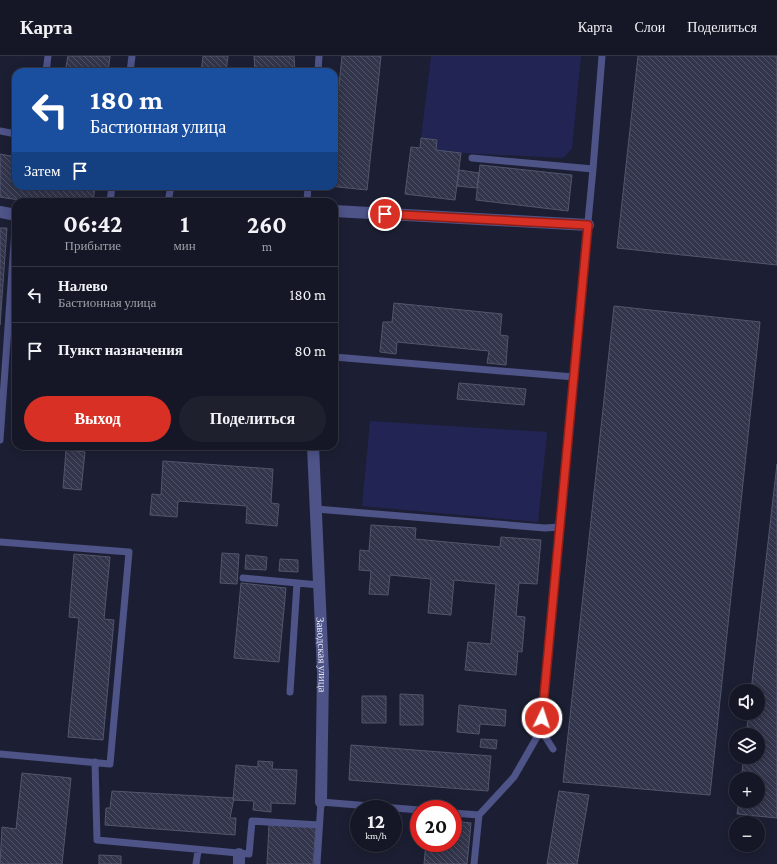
<!DOCTYPE html>
<html lang="ru">
<head>
<meta charset="utf-8">
<style>
	body { margin:0; font-family:"Crimson Pro",serif; background:#1e202e; color:#f1f3f6; height:100vh; display:flex; flex-direction:column; font-size:15px; white-space:nowrap }
	* { box-sizing:border-box; margin:0 }
	p { font-size:13px; color:#9d9fa7 }
	.icon { flex:none; width:22px; height:22px; fill:none; stroke:currentColor; stroke-width:2; stroke-linecap:round; stroke-linejoin:round }
	.map { position:relative; flex:1; overflow:hidden }
	.sheet { position:absolute; left:12px; top:142px; width:326px; height:252px; display:flex; flex-direction:column; background:#151726; border-radius:12px; box-shadow:0 2px 10px #0003,0 0 0 1px #343643 }
	.sheet>* { flex:none }
	.banner { position:absolute; left:12px; top:12px; width:326px; height:122px; border-radius:12px; box-shadow:0 2px 10px #0003,0 0 0 1px #343643; background:#1a4fa0; color:#fff; overflow:hidden }
	.tools { position:absolute; left:729px; top:628px; display:grid; gap:8px }
	.tools a { display:grid; place-items:center; width:36px; height:36px; border-radius:50%; background:#151726; box-shadow:0 2px 10px #0003,0 0 0 1px #343643; font-size:20px }
	.speed { position:absolute; left:350px; top:744px; display:flex; gap:8px; font-size:20px; font-weight:700; text-align:center }
	.speed>* { display:grid; place-content:center; width:52px; height:52px; border-radius:50%; background:#151726; box-shadow:0 2px 10px #0003,0 0 0 1px #343643; line-height:1 }
	.speed small { font-size:10px; font-weight:400 }
	.speed .limit { border:6px solid #d22; background:#fff; color:#111 }
	.pin { position:absolute; display:grid; place-items:center; width:34px; height:34px; color:#fff; margin:-17px; border:2px solid #fff; border-radius:50%; box-shadow:0 1px 4px #0007 }
	.me { position:absolute; width:44px; margin:-22px; rotate:4deg; stroke-linejoin:round; filter:drop-shadow(0 0 3px #0008) }
	.turn { display:flex; align-items:center; gap:14px; height:84px; padding:0 12px; font-size:18px }
	.turn .icon { width:52px; height:52px; stroke-width:2.5 }
	.turn b { display:block; font-size:28px; line-height:34px }
	.then { display:flex; align-items:center; height:38px; padding:0 12px; background:#0003; gap:8px; font-size:15px }
	.eta { display:flex; justify-content:space-evenly; align-items:center; height:68px; text-align:center }
	.eta b { font-size:24px; font-weight:700; line-height:28px }
	.action { display:flex; gap:8px; margin-top:auto; padding:8px 12px }
	.action a { flex:1; height:46px; border-radius:24px; background:#d93025; color:#fff; font-size:16px; font-weight:700; line-height:46px; text-align:center }
	.action a+a { background:#1e202e; color:#f1f3f6 }
	ul { padding:0; list-style:none }
	li { display:flex; align-items:center; gap:12px; height:56px; padding:0 12px; border-top:1px solid #343643 }
	li div { flex:1 }
	li b { display:block; font-size:15px }
	li em { font-style:normal }
	header { display:flex; align-items:center; gap:24px; box-sizing:border-box; height:56px; padding:0 20px; background:#151726; border-bottom:1px solid #343643 }
	header strong { font-size:19px }
	nav { display:flex; gap:22px; margin-inline-start:auto; font-size:14px }
	.map>svg:first-child { display:block }
</style>
</head>
<body>
<header>
<strong>Карта</strong>
<nav><a>Карта</a><a>Слои</a><a>Поделиться</a></nav>
</header>
<div class="map">
<svg width="777" height="808" viewBox="0 0 777 808">
	<defs>
		<pattern id="building-back-hatch" width="6" height="6" patternUnits="userSpaceOnUse"><rect width="6" height="6" fill="#32354b"/><path d="M-1 5l2 2M0 0l6 6M5-1l2 2" fill="none" stroke="#505266"/></pattern>
	</defs>
	<rect width="100%" height="100%" fill="#1c1f33"/>
	<path fill="#222454" d="M 431,0 L 581,0 L 572,93 L 563,102 L 461,97 L 436,94 L 437,84 L 421,82 Z
		M 370,365 L 547,376 L 538,466 L 362,450 Z"/>
	<path fill="url(#building-back-hatch)" stroke="#52566d" d="M 68,0 L 110,0 L 108,16 L 65,16 Z
		M 203,0 L 228,0 L 226,16 L 201,16 Z
		M 254,0 L 294,0 L 295,16 L 255,16 Z
		M 342,0 L 381,0 L 367,134 L 329,130 L 334,130 L 334,78 Z
		M 638,0 L 777,0 L 777,209 L 617,192 Z
		M 421,82 L 437,84 L 436,94 L 461,97 L 455,144 L 405,138 L 411,91 L 420,92 Z
		M 0,98 L 16,101 L 16,130 L 95,130 L 93,146 L 32,146 L 0,141 Z
		M 480,109 L 572,119 L 568,155 L 476,144 Z
		M 459,114 L 479,117 L 477,132 L 457,130 Z
		M 0,172 L 7,172 L 0,269 Z
		M 394,247 L 502,258 L 500,279 L 508,280 L 506,309 L 487,307 L 489,295 L 397,286 L 396,298 L 380,296 L 383,266 L 392,266 Z
		M 614,250 L 760,266 L 710,739 L 563,726 Z
		M 459,327 L 526,333 L 524,349 L 457,343 Z
		M 66,394 L 85,396 L 81,434 L 63,432 Z
		M 163,405 L 273,413 L 271,447 L 279,448 L 277,470 L 246,467 L 247,450 L 178,445 L 177,461 L 150,459 L 152,438 L 161,439 Z
		M 777,408 L 777,762 L 737,758 L 739,745 L 758,745 L 758,723 L 741,723 L 744,701 L 758,701 L 758,679 L 746,679 L 749,657 L 758,657 L 758,635 L 751,635 Z
		M 371,469 L 416,472 L 415,483 L 500,491 L 501,481 L 541,484 L 537,528 L 519,527 L 516,560 L 525,561 L 522,596 L 518,595 L 516,619 L 465,614 L 468,586 L 491,588 L 496,528 L 454,524 L 451,559 L 428,557 L 431,523 L 390,519 L 388,539 L 369,538 L 371,515 L 359,514 L 360,494 L 369,495 Z
		M 222,497 L 239,498 L 237,528 L 220,527 Z
		M 74,498 L 110,501 L 104,563 L 114,564 L 103,684 L 68,681 L 79,562 L 69,561 Z
		M 246,499 L 267,501 L 266,514 L 245,513 Z
		M 280,503 L 298,504 L 298,516 L 279,515 Z
		M 241,527 L 286,532 L 279,606 L 234,602 Z
		M 400,638 L 423,639 L 423,669 L 400,669 Z
		M 362,640 L 386,640 L 386,667 L 362,667 Z
		M 459,649 L 506,654 L 505,670 L 480,668 L 479,678 L 457,676 Z
		M 481,683 L 497,684 L 496,693 L 480,691 Z
		M 351,689 L 491,700 L 488,735 L 349,724 Z
		M 258,705 L 273,706 L 272,713 L 297,714 L 295,748 L 271,747 L 271,756 L 253,754 L 254,745 L 233,744 L 236,709 L 258,711 Z
		M 22,717 L 71,722 L 62,808 L 0,808 L 2,771 L 16,773 Z
		M 112,735 L 234,742 L 230,762 L 236,762 L 235,779 L 105,769 L 106,752 L 110,752 Z
		M 559,735 L 589,739 L 577,808 L 547,808 Z
		M 453,765 L 471,767 L 467,808 L 424,808 L 426,787 L 453,787 Z
		M 269,768 L 316,771 L 313,808 L 267,808 Z
		M 99,799 L 121,800 L 121,808 L 99,808 Z"/>
	<g fill="none" stroke-linecap="round" stroke-linejoin="round">
		<path stroke="#4e5388" stroke-width="7" d="M 46,16 L 48,0
			M 130,16 L 132,0
			M 318,16 L 319,0
			M 0,75 L 16,78
			M 472,102 L 593,113
			M 110,146 L 112,130
			M 168,146 L 171,130
			M 307,146 L 308,130
			M 334,301 L 574,321
			M 0,384 L 16,159
			M 316,453 L 545,472 L 559,471
			M 0,486 L 129,496 L 110,708 L 0,698
			M 243,522 L 319,529
			M 290,636 L 297,527
			M 541,674 L 553,693
			M 95,706 L 97,784 L 249,798 L 252,765 L 319,769
			M 453,757 L 479,759
			M 196,808 L 198,795
			M 317,808 L 321,746 L 419,754
			M 474,808 L 479,759 L 514,721 L 541,674 L 559,471 L 593,113 L 602,0"/>
		<g stroke="#4e5388" stroke-width="12">
			<path d="M 334,155 L 588,169"/>
			<path d="M 0,156 L 16,159"/>
			<path id="s1" d="M 313,390 L 323,617 L 321,746"/>
			<path d="M 239,808 L 239,798"/>
		</g>
	</g>
	<g fill="none" stroke-linecap="round" stroke-linejoin="round">
		<g stroke="#8d1f18" stroke-width="10">
			<path id="route" d="M 385,158 L 588,169 L 542,662"/>
		</g>
		<use href="#route" stroke="#d93025" stroke-width="7"/>
	</g>
	<g text-anchor="middle" stroke-width="3" stroke-linejoin="round" paint-order="stroke">
		<g font-size="11" fill="#e5e8f6" stroke="#131529">
			<text dy="4" stroke="none"><textPath href="#s1" startOffset="209">Заводская улица</textPath></text>
		</g>
	</g>
</svg>
<div class="tools">
<a><svg class="icon" aria-label="sound" viewBox="0 0 24 24"><path d="M4 9h4l5-4v14l-5-4H4zM17 9q2 3 0 6"/></svg></a>
<a><svg class="icon" aria-label="layers" viewBox="0 0 24 24"><path d="M12 4l9 5-9 5-9-5zM3 14l9 5 9-5"/></svg></a>
<a>+</a>
<a>−</a>
</div>
<div class="speed"><div>12<small>km/h</small></div><div class="limit">20</div></div>
<div class="pin" style="left:385px;top:158px;background:#d93025"><svg class="icon" aria-label="arrive" viewBox="0 0 24 24"><path d="M6 21V4h12l-3 4 3 4H6"/></svg></div>
<svg class="me" style="left:542px;top:662px" viewBox="-20 -20 40 40"><circle r="17" fill="#d93025" stroke="#fff" stroke-width="3"/><path d="M0-11L8 9 0 5-8 9z" fill="#fff"/></svg>
<div class="banner">
<div class="turn"><svg class="icon" aria-label="left" viewBox="0 0 24 24"><path d="M17 20v-9H6M10 6l-5 5 5 5"/></svg><div><b>180 m</b>Бастионная улица</div></div>
<div class="then">Затем<svg class="icon" aria-label="arrive" viewBox="0 0 24 24"><path d="M6 21V4h12l-3 4 3 4H6"/></svg></div>
</div>
<section class="sheet">
<div class="eta">
<div><b>06:42</b><p>Прибытие</p></div>
<div><b>1</b><p>мин</p></div>
<div><b>260</b><p>m</p></div>
</div>
<ul>
<li><svg class="icon" aria-label="left" viewBox="0 0 24 24"><path d="M17 20v-9H6M10 6l-5 5 5 5"/></svg><div><b>Налево</b><p>Бастионная улица</p></div><em>180 m</em></li>
<li><svg class="icon" aria-label="arrive" viewBox="0 0 24 24"><path d="M6 21V4h12l-3 4 3 4H6"/></svg><div><b>Пункт назначения</b></div><em>80 m</em></li>
</ul>
<div class="action"><a>Выход</a><a>Поделиться</a></div>
</section>
</div>
</body>
</html>
